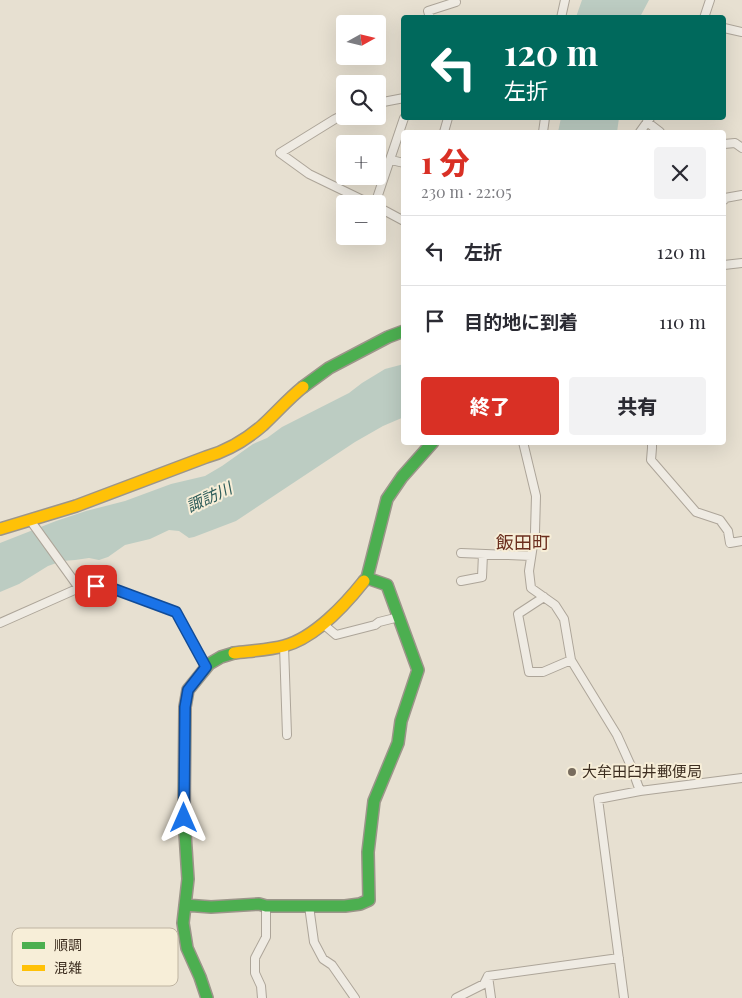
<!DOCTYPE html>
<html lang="ja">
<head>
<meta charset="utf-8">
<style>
	body { margin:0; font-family:"Playfair Display","Noto Sans JP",serif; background:#f2f2f3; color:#2b2b33; height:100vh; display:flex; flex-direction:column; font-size:19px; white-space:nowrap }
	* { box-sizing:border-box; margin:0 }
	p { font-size:16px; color:#7c7c81 }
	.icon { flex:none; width:28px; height:28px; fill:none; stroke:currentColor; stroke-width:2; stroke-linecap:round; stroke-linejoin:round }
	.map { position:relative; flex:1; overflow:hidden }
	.drawer { position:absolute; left:401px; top:130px; width:325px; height:315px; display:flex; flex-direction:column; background:#fff; border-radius:5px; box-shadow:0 5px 20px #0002 }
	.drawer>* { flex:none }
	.guide { position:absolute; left:401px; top:15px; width:325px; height:105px; border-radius:5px; box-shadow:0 5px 20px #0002; background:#00695c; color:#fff; overflow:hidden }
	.needle { width:32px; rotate:82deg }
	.tools { position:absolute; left:336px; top:15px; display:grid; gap:10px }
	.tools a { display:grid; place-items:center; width:50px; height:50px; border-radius:5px; background:#fff; box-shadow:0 5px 20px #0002; font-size:25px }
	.pin { position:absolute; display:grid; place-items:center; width:42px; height:42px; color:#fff; margin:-21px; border-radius:10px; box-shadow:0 2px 8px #0006 }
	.me { position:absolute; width:55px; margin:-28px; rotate:0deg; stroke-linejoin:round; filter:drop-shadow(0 0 4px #0008) }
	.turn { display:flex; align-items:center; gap:18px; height:105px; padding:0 20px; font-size:22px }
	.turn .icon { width:65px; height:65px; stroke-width:2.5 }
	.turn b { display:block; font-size:35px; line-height:42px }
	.round { display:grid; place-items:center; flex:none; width:52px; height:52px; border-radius:5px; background:#f2f2f3 }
	.overview { display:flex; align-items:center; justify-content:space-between; height:85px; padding:0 20px }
	h1 { font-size:30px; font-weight:800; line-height:38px; color:#d93025 }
	.action { display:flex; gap:10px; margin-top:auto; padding:10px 20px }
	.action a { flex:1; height:58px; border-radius:5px; background:#d93025; color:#fff; font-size:20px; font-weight:800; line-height:58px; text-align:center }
	.action a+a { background:#f2f2f3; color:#2b2b33 }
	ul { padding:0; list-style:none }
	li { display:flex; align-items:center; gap:15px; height:70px; padding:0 20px; border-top:1px solid #e1e1e2 }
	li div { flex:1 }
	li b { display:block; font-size:19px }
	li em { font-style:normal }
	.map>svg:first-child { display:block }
</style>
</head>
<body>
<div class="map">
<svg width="742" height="998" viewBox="0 0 742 998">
	<rect width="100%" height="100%" fill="#e7e0d1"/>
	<path fill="#bcccc2" d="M 582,0 L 649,0 L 640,17 L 576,17 Z
		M 561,118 L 619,118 L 617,132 L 558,132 Z
		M 404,364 L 404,417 L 383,426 L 355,442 L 236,521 L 194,537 L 189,538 L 179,531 L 169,530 L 150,539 L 125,545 L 108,557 L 99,560 L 89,558 L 75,560 L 62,561 L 48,566 L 19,584 L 0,592 L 0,543 L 56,521 L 86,511 L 125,501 L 171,484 L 205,476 L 222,466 L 253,444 L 267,438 L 282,427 L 349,393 L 362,383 L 385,369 Z"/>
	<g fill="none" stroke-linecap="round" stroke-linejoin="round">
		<g stroke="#ada599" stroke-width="10">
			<path id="street" d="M 430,18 L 428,11 L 456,2 L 455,0
				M 561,18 L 565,0
				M 704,18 L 710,0
				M 724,28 L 742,32
				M 378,103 L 404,98
				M 345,114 L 335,119 L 280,153 L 309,174 L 371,204
				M 647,122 L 660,132
				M 444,132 L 448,118
				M 543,132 L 545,118
				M 640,132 L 650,118
				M 724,144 L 735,143 L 742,148
				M 391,160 L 404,163
				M 724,200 L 725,198 L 742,195
				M 375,204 L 404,118
				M 378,207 L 404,221
				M 724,265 L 742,263
				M 523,442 L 536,496 L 535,532 L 529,571 L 531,588 L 555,605 L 564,619 L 571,660 L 617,735 L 631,766 L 640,791
				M 652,442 L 652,448 L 651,460 L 696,512 L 720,520 L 728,531 L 730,543 L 742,541
				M 30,520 L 79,588
				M 461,553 L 531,556
				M 461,581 L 482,577 L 483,554
				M 544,597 L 518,614 L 529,672 L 543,672 L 571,660
				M 0,623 L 79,588 L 96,586 L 114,589 L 176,612 L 206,667
				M 323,624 L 336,635 L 375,625 L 379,622 L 399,617
				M 284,646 L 287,735
				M 309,906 L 314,942 L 323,959 L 332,965 L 355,998
				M 262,998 L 261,986 L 255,973 L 255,958 L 266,937 L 266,906
				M 456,998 L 484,984 L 488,976
				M 491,998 L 488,976 L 619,958
				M 624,998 L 598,799 L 640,791 L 742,778"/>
		</g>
		<g stroke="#9c958a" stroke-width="14">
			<path id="fast" d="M 303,387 L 329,368 L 388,337 L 404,331
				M 364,581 L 367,578 L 387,499 L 402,477 L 433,442
				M 185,905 L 211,907 L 259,904 L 266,906 L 345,906 L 360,904 L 369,900 L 368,852 L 374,801 L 398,743 L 401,721 L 418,670 L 387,585 L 367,578
				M 207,998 L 200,977 L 187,948 L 183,923 L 188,879 L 184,818 L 185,707 L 188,690 L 209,664 L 221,657 L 234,653"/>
		</g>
		<g stroke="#9c958a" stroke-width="14">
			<path id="slow" d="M 0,529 L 76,506 L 206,457 C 227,451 247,439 263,425 C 277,412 289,398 303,387
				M 234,653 C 250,651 269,650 284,646 C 314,638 345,605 364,581"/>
		</g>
		<use href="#street" stroke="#efebe3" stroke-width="8"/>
		<use href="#fast" stroke="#4caf50" stroke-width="11"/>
		<use href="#slow" stroke="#ffc107" stroke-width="11"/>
	</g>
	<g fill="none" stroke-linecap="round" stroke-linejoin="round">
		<g stroke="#114b97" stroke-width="12">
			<path id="route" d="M 96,586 L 114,589 L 176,612 L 206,667 L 188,690 L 185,707 L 184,818"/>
		</g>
		<use href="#route" stroke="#1a73e8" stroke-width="9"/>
	</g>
	<circle fill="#786c5e" stroke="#f7eed8" stroke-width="2" cx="572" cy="772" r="5"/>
	<g text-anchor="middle" stroke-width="4" stroke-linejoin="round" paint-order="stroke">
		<g font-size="15" fill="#3d2e20" stroke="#f7eed8" text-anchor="start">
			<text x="582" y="777">大牟田臼井郵便局</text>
		</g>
		<g font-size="16" font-style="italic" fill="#2f5d5a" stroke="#f7eed8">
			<text transform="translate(209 497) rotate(-25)" y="6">諏訪川</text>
		</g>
		<g font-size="18" fill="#6b2e1e" stroke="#f7eed8">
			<text x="523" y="549">飯田町</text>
		</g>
	</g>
	<rect x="12" y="928" width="166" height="58" rx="8" fill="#f7eed8" stroke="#bfb4a1" stroke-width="1"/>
	<rect x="22" y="942" width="23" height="7" fill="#4caf50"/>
	<rect x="22" y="965" width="23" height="6" fill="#ffc107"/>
	<g font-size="14" fill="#3d2e20">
		<text x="54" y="950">順調</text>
		<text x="54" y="973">混雑</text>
	</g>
</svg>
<div class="tools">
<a><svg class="needle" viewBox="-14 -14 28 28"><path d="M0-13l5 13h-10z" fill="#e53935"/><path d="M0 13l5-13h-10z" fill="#7c7c81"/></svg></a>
<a><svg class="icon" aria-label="search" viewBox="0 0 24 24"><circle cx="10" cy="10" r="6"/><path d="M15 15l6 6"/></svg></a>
<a>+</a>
<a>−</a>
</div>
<div class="pin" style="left:96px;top:586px;background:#d93025"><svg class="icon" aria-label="arrive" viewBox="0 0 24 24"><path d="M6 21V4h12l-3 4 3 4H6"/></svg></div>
<svg class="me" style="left:184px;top:818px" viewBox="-20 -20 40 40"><path d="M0-17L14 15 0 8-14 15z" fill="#1a73e8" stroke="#fff" stroke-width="4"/></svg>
<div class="guide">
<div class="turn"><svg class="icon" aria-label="left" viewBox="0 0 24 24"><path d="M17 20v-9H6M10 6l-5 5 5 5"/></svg><div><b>120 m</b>左折</div></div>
</div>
<section class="drawer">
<div class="overview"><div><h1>1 分</h1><p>230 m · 22:05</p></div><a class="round"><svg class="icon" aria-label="close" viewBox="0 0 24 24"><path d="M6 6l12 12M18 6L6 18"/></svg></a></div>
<ul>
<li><svg class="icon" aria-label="left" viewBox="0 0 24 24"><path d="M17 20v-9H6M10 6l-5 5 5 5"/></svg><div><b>左折</b></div><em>120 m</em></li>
<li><svg class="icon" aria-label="arrive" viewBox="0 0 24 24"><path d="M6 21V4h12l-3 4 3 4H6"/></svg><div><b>目的地に到着</b></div><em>110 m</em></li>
</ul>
<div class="action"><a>終了</a><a>共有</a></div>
</section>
</div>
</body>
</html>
